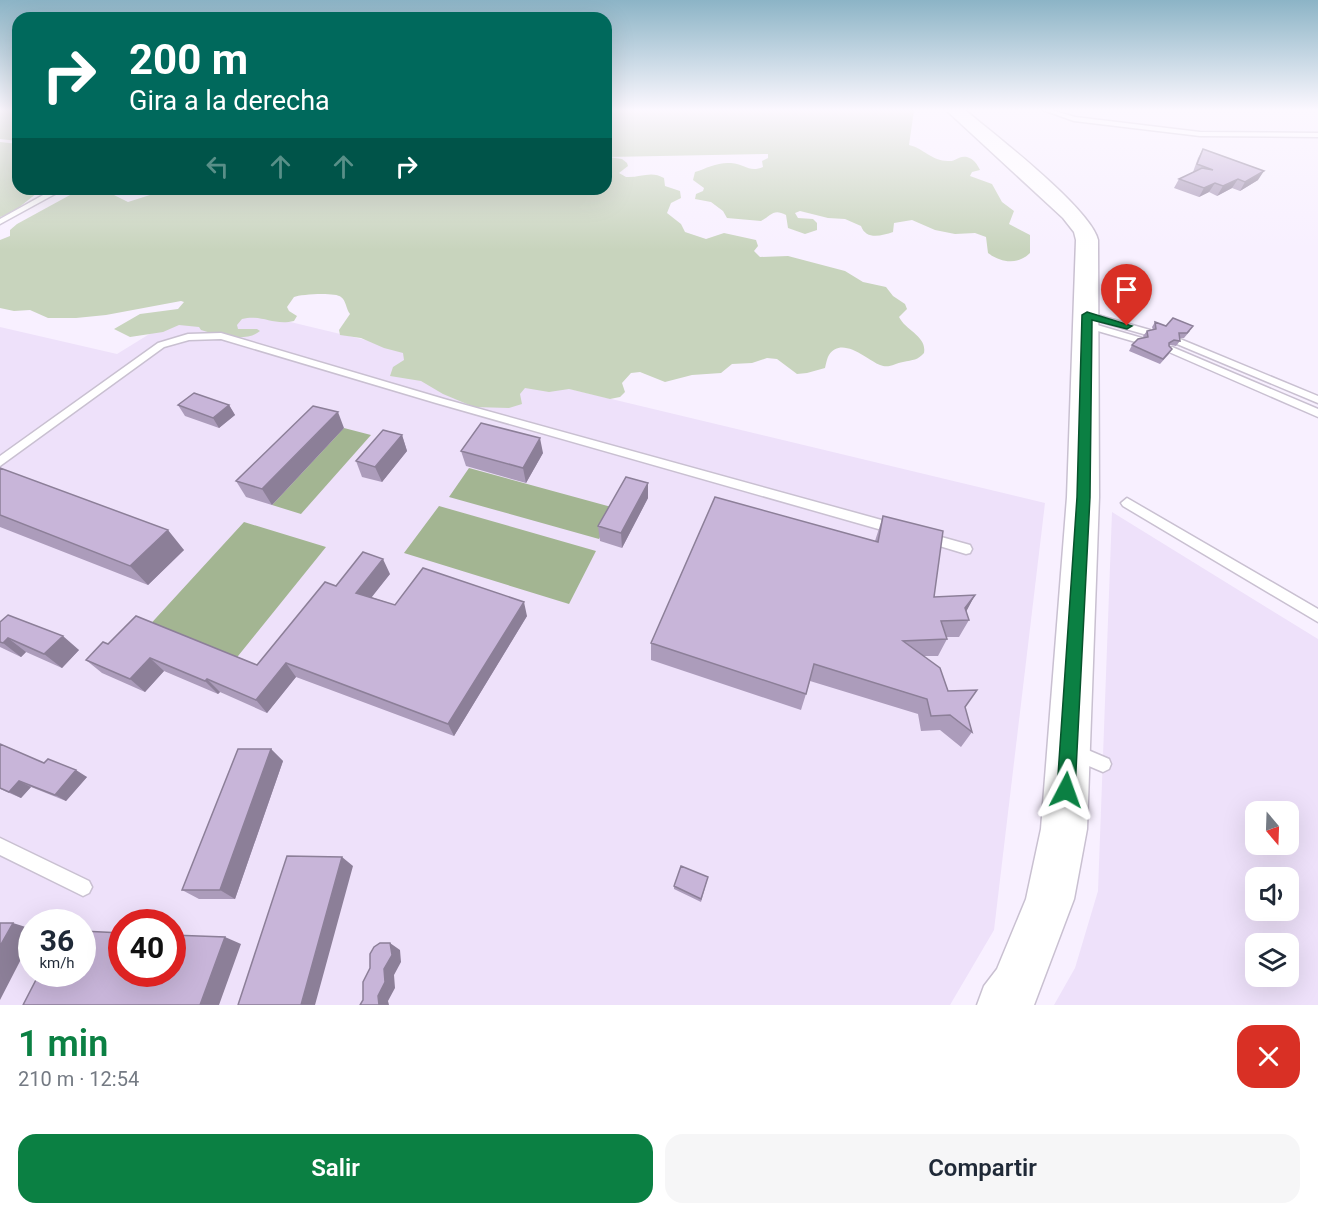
<!DOCTYPE html>
<html lang="es">
<head>
<meta charset="utf-8">
<style>
	body { margin:0; font-family:Roboto,sans-serif; background:#f6f6f7; color:#1f2937; height:100vh; display:flex; flex-direction:column; font-size:22px; white-space:nowrap }
	* { box-sizing:border-box; margin:0 }
	p { font-size:20px; color:#747a83 }
	.icon { flex:none; width:33px; height:33px; fill:none; stroke:currentColor; stroke-width:2; stroke-linecap:round; stroke-linejoin:round }
	.map { position:relative; height:1005px; overflow:hidden }
	.sheet { display:flex; flex-direction:column; background:#fff; flex:1 }
	.sheet>* { flex:none }
	.banner { position:absolute; left:12px; top:12px; width:600px; height:183px; border-radius:18px; box-shadow:0 6px 24px #0002; background:#00695c; color:#fff; overflow:hidden }
	.needle { width:39px; rotate:161deg }
	.fabs { position:absolute; left:1245px; top:801px; display:grid; gap:12px }
	.fabs a { display:grid; place-items:center; width:54px; height:54px; border-radius:12px; background:#fff; box-shadow:0 6px 24px #0002; font-size:30px }
	.speed { position:absolute; left:18px; top:909px; display:flex; gap:12px; font-size:30px; font-weight:700; text-align:center }
	.speed>* { display:grid; place-content:center; width:78px; height:78px; border-radius:50%; background:#fff; box-shadow:0 6px 24px #0002; line-height:1 }
	.speed small { font-size:15px; font-weight:400 }
	.speed .limit { border:9px solid #d22; background:#fff; color:#111 }
	.pin { position:absolute; display:grid; place-items:center; width:51px; height:51px; color:#fff; margin:-62px -26px; border-radius:50% 50% 50% 0; rotate:-45deg; box-shadow:0 0 6px #0007 }
	.pin .icon { rotate:45deg }
	.me { position:absolute; width:66px; margin:-33px; rotate:4deg; stroke-linejoin:round; filter:drop-shadow(0 0 4px #0008) }
	.turn { display:flex; align-items:center; gap:21px; height:126px; padding:0 18px; font-size:27px }
	.turn .icon { width:78px; height:78px; stroke-width:2.5 }
	.turn b { display:block; font-size:42px; line-height:51px }
	.lanes { display:flex; align-items:center; height:57px; padding:0 18px; background:#0003; justify-content:center; gap:30px; direction:ltr }
	.lanes .off { opacity:.35 }
	.round { display:grid; place-items:center; flex:none; width:63px; height:63px; border-radius:18px; background:#f6f6f7 }
	.headline { display:flex; align-items:center; justify-content:space-between; height:102px; padding:0 18px }
	h1 { font-size:36px; font-weight:600; line-height:45px; color:#0b8043 }
	.action { display:flex; gap:12px; margin-top:auto; padding:12px 18px }
	.action a { flex:1; height:69px; border-radius:18px; background:#0b8043; color:#fff; font-size:24px; font-weight:600; line-height:69px; text-align:center }
	.action a+a { background:#f6f6f7; color:#1f2937 }
	.map>svg:first-child { display:block }
</style>
</head>
<body>
<div class="map">
<svg width="1318" height="1005" viewBox="0 0 1318 1005">
	<rect width="100%" height="100%" fill="#f8f0ff"/>
	<path fill="#eee1fa" fill-rule="evenodd" d="M 203,301 L 1045,503 L 994,930 L 950,1005 L 0,1005 L 0,327 L 117,354 ZM 32,922 L 82,922 L 82,974 L 32,974 ZM 122,922 L 172,922 L 172,974 L 122,974 Z
		M 1112,512 L 1318,639 L 1318,1005 L 1054,1005 L 1075,968 L 1098,891 ZM 1256,812 L 1288,812 L 1288,844 L 1256,844 ZM 1256,878 L 1288,878 L 1288,910 L 1256,910 ZM 1256,944 L 1288,944 L 1288,976 L 1256,976 Z"/>
	<path fill="#c8d4bd" d="M 0,110 L 18,110 L 18,141 L 0,139 Z
		M 606,110 L 914,110 L 909,145 C 923,148 932,161 948,161 C 956,162 958,155 967,157 C 974,159 977,164 980,170 L 972,172 L 970,176 L 992,184 L 1002,202 L 1014,211 L 1009,224 L 1030,235 L 1030,253 C 1018,265 1001,263 988,253 L 986,237 L 975,233 L 955,234 L 935,230 L 912,220 L 894,223 L 893,232 C 881,236 866,240 861,226 L 845,219 L 828,218 L 800,211 L 795,213 L 798,218 L 813,219 L 817,223 L 817,230 L 805,234 L 788,228 L 786,215 C 773,208 771,216 761,221 L 727,218 L 723,211 L 711,202 L 695,199 L 696,194 L 703,191 L 704,188 L 693,180 L 695,172 C 707,168 717,162 731,163 C 745,164 749,173 763,167 L 762,161 L 768,158 L 768,154 L 608,157 L 622,159 L 627,163 L 628,166 L 619,173 L 626,177 C 640,178 651,170 664,178 L 665,186 L 680,191 L 681,198 L 671,203 L 667,213 L 681,224 L 685,232 L 706,239 L 724,233 L 756,240 L 758,246 L 754,251 L 760,257 L 788,256 L 845,271 L 863,282 L 886,287 L 893,296 L 905,304 L 907,309 L 899,317 C 906,331 927,336 924,353 C 918,360 913,360 903,362 C 895,363 889,369 880,365 C 869,361 842,335 829,355 C 827,358 826,364 825,368 L 807,373 L 797,374 L 777,359 L 767,358 L 752,363 L 732,364 L 721,373 L 692,375 L 665,382 L 640,372 L 631,373 L 622,383 L 625,392 L 620,397 L 610,399 L 569,389 L 549,392 L 525,388 L 520,394 L 522,404 L 509,408 L 474,407 L 443,394 L 421,381 L 390,376 L 393,367 L 404,360 L 403,353 L 384,348 L 361,338 L 340,335 L 339,330 L 350,314 C 346,309 346,300 341,297 C 336,292 301,294 294,297 L 287,307 L 289,311 L 297,316 L 294,321 C 273,326 262,314 242,319 L 237,325 L 238,329 L 257,329 L 260,331 C 246,343 218,335 201,330 L 199,327 L 179,325 L 163,332 L 130,337 L 114,329 L 140,314 L 178,309 L 184,302 L 181,301 L 106,315 L 76,318 L 48,318 L 30,310 L 14,311 L 0,308 L 0,240 L 10,236 L 10,230 L 17,224 L 81,189 L 118,189 L 114,191 L 114,195 L 128,202 L 150,195 L 163,194 L 172,189 L 606,189 Z
		M 0,142 L 18,144 L 18,189 L 42,189 L 12,213 L 0,217 Z"/>
	<path fill="#a3b592" d="M 344,428 L 371,435 L 301,514 L 272,505 Z
		M 469,468 L 615,508 L 599,539 L 449,497 Z
		M 439,506 L 596,551 L 569,604 L 404,553 Z
		M 244,522 L 326,547 L 234,661 L 145,630 Z"/>
	<g fill="none" stroke-linecap="round" stroke-linejoin="round">
		<g stroke="#c9c0d1" stroke-width="3">
			<path id="lane" d="M 1043,110 L 1051,110 L 1075,117 L 1200,132 L 1318,133 L 1318,137 L 1200,136 L 1074,121 Z
				M 54,189 L 64,189 L 0,224 L 0,219 Z
				M 1087,312 L 1150,330 L 1152,332 L 1147,335 L 1084,317 L 1084,313 Z
				M 1087,322 L 1142,338 L 1144,340 L 1139,343 L 1084,327 L 1082,325 Z
				M 221,333 L 444,399 L 896,524 L 900,526 L 902,529 L 900,532 L 896,534 L 436,403 L 221,339 L 189,340 L 164,347 L 0,466 L 0,456 L 158,343 L 188,334 Z
				M 1180,339 L 1318,396 L 1318,403 L 1177,344 L 1177,340 Z
				M 1172,347 L 1318,409 L 1318,417 L 1169,352 L 1167,350 Z
				M 1127,498 L 1318,609 L 1318,622 L 1123,506 L 1121,503 Z
				M 927,533 L 970,545 L 972,549 L 970,553 L 966,554 L 923,541 L 921,538 L 923,535 Z
				M 1076,745 L 1109,759 L 1111,764 L 1109,769 L 1103,772 L 1070,758 L 1068,753 L 1070,748 Z
				M 0,838 L 89,881 L 92,887 L 89,893 L 83,896 L 77,893 L 0,855 Z"/>
		</g>
		<g stroke="#c9c0d1" stroke-width="3">
			<path id="secondary" d="M 946,110 L 965,110 C 994,134 1091,209 1098,240 L 1099,497 L 1087,829 L 1074,899 L 1034,1005 L 977,1005 L 984,986 L 997,969 L 1026,899 L 1041,829 L 1067,497 L 1076,240 L 1074,232 L 1063,218 Z"/>
		</g>
		<use href="#lane" fill="#fff" fill-rule="evenodd"/>
		<use href="#secondary" fill="#fff" fill-rule="evenodd"/>
	</g>
	<path fill="#ac9cbb" d="M 1203,149 L 1258,180 L 1240,191 L 1232,188 L 1217,196 L 1209,192 L 1199,197 L 1174,188 L 1179,179 L 1193,172 L 1198,158 Z
		M 1155,322 L 1166,326 L 1190,331 L 1184,338 L 1179,338 L 1180,341 L 1176,346 L 1171,345 L 1169,346 L 1169,354 L 1160,364 L 1129,351 L 1132,345 L 1144,338 L 1143,336 L 1147,331 L 1153,330 L 1152,327 Z
		M 178,405 L 229,405 L 235,415 L 219,428 L 185,416 Z
		M 344,428 L 272,505 L 246,497 L 236,481 Z
		M 402,435 L 407,451 L 382,482 L 362,477 L 356,461 Z
		M 461,451 L 543,453 L 526,483 L 466,466 Z
		M 0,468 L 184,550 L 148,585 L 0,527 Z
		M 648,483 L 648,498 L 622,548 L 600,541 L 598,526 Z
		M 883,516 L 934,597 L 975,595 L 966,611 L 969,620 L 959,637 L 947,637 L 947,639 L 938,656 L 924,656 L 948,691 L 965,707 L 972,732 L 961,747 L 940,730 L 921,731 L 918,714 L 810,681 L 801,710 L 651,660 L 651,643 L 875,541 Z
		M 390,574 L 371,597 L 395,605 L 527,616 L 454,736 L 296,677 L 267,713 L 220,692 L 218,694 L 164,671 L 145,692 L 102,673 L 86,660 L 108,644 L 257,665 L 336,586 Z
		M 0,622 L 79,650 L 62,668 L 26,652 L 21,657 L 0,647 Z
		M 0,744 L 44,763 L 87,777 L 66,801 L 31,787 L 21,798 L 0,789 Z
		M 271,749 L 283,761 L 235,899 L 199,899 L 182,890 Z
		M 708,877 L 701,902 L 674,889 L 674,886 Z"/>
	<path fill="#8c7f98" d="M 1264,171 L 1258,180 L 1240,191 L 1245,182 Z
		M 1238,179 L 1232,188 L 1217,196 L 1223,186 Z
		M 1215,183 L 1209,192 L 1199,197 L 1204,188 Z
		M 229,405 L 235,415 L 219,428 L 213,418 Z
		M 338,412 L 344,428 L 272,505 L 262,489 Z
		M 402,435 L 407,451 L 382,482 L 375,467 Z
		M 540,438 L 543,453 L 526,483 L 523,468 Z
		M 648,483 L 648,498 L 622,548 L 621,533 Z
		M 168,530 L 184,550 L 148,585 L 130,566 Z
		M 383,559 L 390,574 L 364,607 L 356,593 Z
		M 975,595 L 966,612 L 965,608 Z
		M 524,602 L 527,616 L 454,736 L 448,724 Z
		M 63,636 L 79,650 L 62,668 L 44,654 Z
		M 8,638 L 26,652 L 21,657 L 3,643 Z
		M 150,658 L 164,671 L 145,692 L 130,679 Z
		M 286,663 L 296,677 L 267,713 L 256,700 Z
		M 207,679 L 220,692 L 218,694 L 205,681 Z
		M 271,749 L 283,761 L 235,899 L 220,890 Z
		M 76,770 L 87,777 L 66,801 L 55,795 Z
		M 19,781 L 31,787 L 21,798 L 9,792 Z
		M 342,857 L 353,866 L 315,1005 L 301,1005 Z
		M 13,923 L 32,929 L 32,938 L 0,1000 L 0,946 Z
		M 225,937 L 241,944 L 219,1005 L 200,1005 Z
		M 390,943 L 400,950 L 401,962 L 394,975 L 395,988 L 388,1001 L 389,1005 L 379,1005 L 378,996 Z"/>
	<path fill="#c8b5d9" stroke="#8c7f98" stroke-width="1.5" d="M 1203,149 L 1264,171 L 1245,182 L 1238,179 L 1223,186 L 1215,183 L 1204,188 L 1179,179 L 1202,168 L 1213,170 L 1197,164 Z
		M 1173,318 L 1193,326 L 1187,333 L 1179,333 L 1180,341 L 1174,340 L 1169,343 L 1169,346 L 1172,349 L 1163,359 L 1132,345 L 1138,339 L 1148,337 L 1147,331 L 1156,329 L 1155,322 L 1166,326 Z
		M 194,393 L 229,405 L 213,418 L 178,405 Z
		M 313,406 L 338,412 L 262,489 L 236,481 Z
		M 481,423 L 540,438 L 523,468 L 461,451 Z
		M 383,430 L 402,435 L 375,467 L 356,461 Z
		M 0,468 L 168,530 L 130,566 L 0,515 Z
		M 626,477 L 648,483 L 621,533 L 598,526 Z
		M 715,497 L 878,542 L 883,516 L 943,531 L 934,597 L 975,595 L 965,608 L 969,620 L 941,621 L 947,639 L 903,641 L 940,668 L 948,691 L 977,690 L 965,707 L 972,732 L 950,715 L 931,716 L 927,699 L 814,664 L 806,694 L 651,643 Z
		M 363,552 L 383,559 L 356,593 L 395,605 L 423,568 L 524,602 L 448,724 L 286,663 L 256,700 L 207,679 L 205,681 L 150,658 L 130,679 L 86,660 L 103,642 L 108,644 L 136,616 L 257,665 L 325,582 L 336,586 Z
		M 8,615 L 63,636 L 44,654 L 8,638 L 3,643 L 0,642 L 0,622 Z
		M 0,744 L 44,763 L 48,759 L 76,770 L 55,795 L 19,781 L 9,792 L 0,788 Z
		M 238,749 L 271,749 L 220,890 L 182,890 Z
		M 287,856 L 342,857 L 301,1005 L 238,1005 Z
		M 681,866 L 708,877 L 701,899 L 674,886 Z
		M 0,923 L 13,923 L 0,946 Z
		M 82,931 L 122,933 L 122,974 L 172,974 L 172,935 L 225,937 L 200,1005 L 23,1005 L 39,974 L 82,974 Z
		M 380,943 L 390,943 L 392,955 L 384,969 L 385,982 L 378,996 L 379,1005 L 360,1005 L 363,1000 L 363,982 L 370,968 L 370,954 L 374,947 Z"/>
	<linearGradient id="sky" x2="0" y2="1"><stop stop-color="#8cb4c6"/><stop offset="0.44" stop-color="#fcf8ff"/><stop offset="1" stop-color="#fcf8ff" stop-opacity="0"/></linearGradient>
	<rect width="1318" height="250" fill="url(#sky)"/>
	<path fill="#0b8043" stroke="#07532c" stroke-width="1.5" d="M 1087,312 L 1132,326 L 1127,329 L 1092,320 L 1090,497 L 1075,790 L 1073,796 L 1066,799 L 1060,796 L 1057,790 L 1077,497 L 1082,315 Z"/>
</svg>
<div class="fabs">
<a><svg class="needle" viewBox="-14 -14 28 28"><path d="M0-13l5 13h-10z" fill="#e53935"/><path d="M0 13l5-13h-10z" fill="#747a83"/></svg></a>
<a><svg class="icon" aria-label="sound" viewBox="0 0 24 24"><path d="M4 9h4l5-4v14l-5-4H4zM17 9q2 3 0 6"/></svg></a>
<a><svg class="icon" aria-label="layers" viewBox="0 0 24 24"><path d="M12 4l9 5-9 5-9-5zM3 14l9 5 9-5"/></svg></a>
</div>
<div class="speed"><div>36<small>km/h</small></div><div class="limit">40</div></div>
<div class="pin" style="left:1127px;top:326px;background:#d93025"><svg class="icon" aria-label="arrive" viewBox="0 0 24 24"><path d="M6 21V4h12l-3 4 3 4H6"/></svg></div>
<svg class="me" style="left:1066px;top:790px" viewBox="-20 -20 40 40"><path d="M0-17L14 15 0 8-14 15z" fill="#0b8043" stroke="#fff" stroke-width="4"/></svg>
<div class="banner">
<div class="turn"><svg class="icon" aria-label="right" viewBox="0 0 24 24"><path d="M7 20v-9h11M14 6l5 5-5 5"/></svg><div><b>200 m</b>Gira a la derecha</div></div>
<div class="lanes"><svg class="icon off" aria-label="left" viewBox="0 0 24 24"><path d="M17 20v-9H6M10 6l-5 5 5 5"/></svg><svg class="icon off" aria-label="ahead" viewBox="0 0 24 24"><path d="M12 20V5M6 11l6-6 6 6"/></svg><svg class="icon off" aria-label="ahead" viewBox="0 0 24 24"><path d="M12 20V5M6 11l6-6 6 6"/></svg><svg class="icon" aria-label="right" viewBox="0 0 24 24"><path d="M7 20v-9h11M14 6l5 5-5 5"/></svg></div>
</div>
</div>
<section class="sheet">
<div class="headline"><div><h1>1 min</h1><p>210 m · 12:54</p></div><a class="round" style="background:#d93025;color:#fff"><svg class="icon" aria-label="close" viewBox="0 0 24 24"><path d="M6 6l12 12M18 6L6 18"/></svg></a></div>
<div class="action"><a>Salir</a><a>Compartir</a></div>
</section>
</body>
</html>
